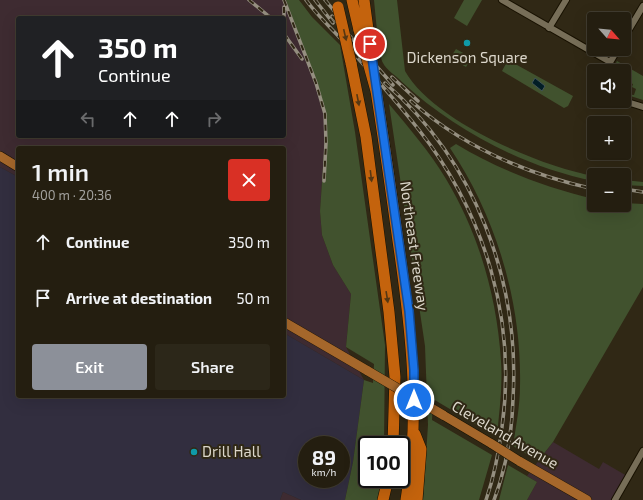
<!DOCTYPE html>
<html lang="en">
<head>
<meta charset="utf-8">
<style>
	body { margin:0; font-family:"Exo 2",sans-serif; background:#2c2719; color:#f1f3f6; height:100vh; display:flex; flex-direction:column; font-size:15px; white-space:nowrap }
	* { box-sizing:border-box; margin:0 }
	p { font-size:13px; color:#a3a29f }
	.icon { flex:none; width:22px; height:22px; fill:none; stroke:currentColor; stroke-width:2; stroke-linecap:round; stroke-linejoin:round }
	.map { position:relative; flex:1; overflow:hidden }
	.drawer { position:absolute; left:16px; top:146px; width:270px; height:252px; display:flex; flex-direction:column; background:#241e10; border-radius:4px; box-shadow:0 4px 16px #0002,0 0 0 1px #413c30 }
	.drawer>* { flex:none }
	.top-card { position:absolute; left:16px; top:16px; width:270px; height:122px; border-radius:4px; box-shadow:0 4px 16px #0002,0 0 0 1px #413c30; background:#202124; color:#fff; overflow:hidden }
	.needle { width:26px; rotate:117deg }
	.tools { position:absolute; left:587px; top:12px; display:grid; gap:8px }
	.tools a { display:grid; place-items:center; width:44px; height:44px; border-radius:4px; background:#241e10; box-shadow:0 4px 16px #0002,0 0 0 1px #413c30; font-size:20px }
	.speed { position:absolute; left:298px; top:436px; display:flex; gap:8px; font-size:20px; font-weight:700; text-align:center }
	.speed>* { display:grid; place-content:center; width:52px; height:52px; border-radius:50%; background:#241e10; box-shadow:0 4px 16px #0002,0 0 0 1px #413c30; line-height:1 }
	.speed small { font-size:10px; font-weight:400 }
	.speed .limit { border:2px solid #111; border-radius:6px; background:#fff; color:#111 }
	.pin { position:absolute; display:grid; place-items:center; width:34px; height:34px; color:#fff; margin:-17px; border:2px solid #fff; border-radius:50%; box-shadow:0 1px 4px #0007 }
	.me { position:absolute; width:44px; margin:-22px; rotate:0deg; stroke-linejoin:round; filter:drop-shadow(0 0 3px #0008) }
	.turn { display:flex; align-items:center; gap:14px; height:84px; padding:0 16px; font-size:18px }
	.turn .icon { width:52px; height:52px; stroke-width:2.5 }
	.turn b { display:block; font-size:28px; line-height:34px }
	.lanes { display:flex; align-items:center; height:38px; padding:0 16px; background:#0003; justify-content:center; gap:20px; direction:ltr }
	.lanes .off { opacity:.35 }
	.round { display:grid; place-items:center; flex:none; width:42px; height:42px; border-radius:4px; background:#2c2719 }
	.headline { display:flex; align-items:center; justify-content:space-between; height:68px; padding:0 16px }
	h1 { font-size:24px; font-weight:600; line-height:30px }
	.button { display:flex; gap:8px; margin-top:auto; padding:8px 16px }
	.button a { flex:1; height:46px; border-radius:4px; background:#8c9099; color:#fff; font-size:16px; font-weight:600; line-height:46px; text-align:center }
	.button a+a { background:#2c2719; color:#f1f3f6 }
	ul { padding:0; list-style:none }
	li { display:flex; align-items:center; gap:12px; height:56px; padding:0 16px }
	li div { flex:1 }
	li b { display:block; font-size:15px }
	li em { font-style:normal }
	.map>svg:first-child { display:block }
</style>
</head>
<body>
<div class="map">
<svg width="643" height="500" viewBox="0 0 643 500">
	<rect width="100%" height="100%" fill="#302815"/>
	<path fill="#3e2b31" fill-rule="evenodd" d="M 0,0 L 286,0 L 321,97 L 326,124 L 320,211 L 322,235 L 333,265 L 351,294 L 346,347 L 364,380 L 284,333 L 284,148 L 18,148 L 18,177 L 0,167 ZM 18,18 L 284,18 L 284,136 L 18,136 Z
		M 553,442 L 599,469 L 603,462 L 627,476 L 613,500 L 527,500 L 537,482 L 527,476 Z
		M 283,492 L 301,500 L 280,500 Z"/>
	<path fill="#322e3f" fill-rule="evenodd" d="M 0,167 L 18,177 L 18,396 L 284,396 L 284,333 L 364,380 L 353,462 L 345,500 L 301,500 L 283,492 L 280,500 L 0,500 ZM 307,445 L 341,445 L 341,479 L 307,479 Z"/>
	<path fill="#41522e" d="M 286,0 L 299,0 L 312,17 L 340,45 L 355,132 L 385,345 L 384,445 L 367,445 L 367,479 L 381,479 L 378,500 L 345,500 L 353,462 L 364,380 L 373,383 L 374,364 L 346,347 L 351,294 L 333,265 L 322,235 L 320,211 L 326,124 L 321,97 Z
		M 374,0 L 397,0 L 405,71 C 433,121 539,166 594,176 L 594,181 C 524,167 454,130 402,82 C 397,76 386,70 383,63 C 379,57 375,10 374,0 Z
		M 464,0 L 482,0 L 467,26 L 454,18 Z
		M 456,49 L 465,54 L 460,62 L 464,64 L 469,55 L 472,57 L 466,67 L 450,58 Z
		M 508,60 L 573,96 L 568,106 L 564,108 L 502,71 Z
		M 617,61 L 643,76 L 643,100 L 624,94 L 634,95 L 636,89 L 632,87 L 633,84 L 624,81 L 624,71 L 612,71 Z
		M 389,104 C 409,128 430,152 446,179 C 479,234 497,297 501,361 C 503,386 499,412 497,437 L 433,399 L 432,420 L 492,455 L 479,500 L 423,500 L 428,425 L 425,346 Z
		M 456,144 C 499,170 545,187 594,199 L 594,205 L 624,205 L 624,203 L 643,204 L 643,287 L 553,442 L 538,461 L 513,446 C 516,426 520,406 520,386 C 522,303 496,216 450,148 Z
		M 624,180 L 643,182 L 643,186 L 624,185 Z
		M 508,465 L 537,482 L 527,500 L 499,500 Z"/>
	<path fill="#021d26" stroke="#435457" d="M 535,78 L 545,86 L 542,91 L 532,83 Z"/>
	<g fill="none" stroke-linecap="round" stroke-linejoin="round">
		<g stroke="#181101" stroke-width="8">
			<path id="street" d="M 502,0 L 610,62
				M 549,28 L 566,0
				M 624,38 L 643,6
				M 605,71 L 618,49
				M 624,101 L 643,107
				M 615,500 L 643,451"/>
		</g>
		<g stroke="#181101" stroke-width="10">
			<path id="primary" d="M 0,156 L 18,167
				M 284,322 L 368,371
				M 443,415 L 492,444
				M 519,461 L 587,500"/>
		</g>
		<g stroke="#181101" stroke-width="12">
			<path id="highway" d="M 352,0 L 359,30
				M 364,0 L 370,44
				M 351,63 L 366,137 L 389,312 L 395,377 L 393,445
				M 376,91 C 384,141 391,191 398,241 C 411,328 421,412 406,500
				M 415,434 L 421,449 L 417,500
				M 383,500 L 388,479"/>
		</g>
		<use href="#street" stroke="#776e58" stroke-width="6"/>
		<use href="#primary" stroke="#a5672b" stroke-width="9"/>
		<use href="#highway" stroke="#c4630d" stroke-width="11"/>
		<g stroke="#958f80" stroke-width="3.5">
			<path id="rail" d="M 249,0 L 271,18
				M 284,0 L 316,83 L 325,114 L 326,143 L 324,181
				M 306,0 C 317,15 330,27 342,40 C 368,70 395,99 419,130 C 485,214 517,320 502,427 C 499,451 494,477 486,500
				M 315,0 L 333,23
				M 325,0 L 340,18
				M 284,7 L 284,27
				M 332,16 L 393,85
				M 284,34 L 302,59
				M 392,77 L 418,101
				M 385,83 C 475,161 520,281 513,399 C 512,433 506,468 494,500
				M 411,101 C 463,147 526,174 594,189
				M 624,189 L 643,192"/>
		</g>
		<use href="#rail" stroke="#302815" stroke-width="2" stroke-dasharray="6" stroke-linecap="butt"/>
		<g stroke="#181101" stroke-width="10" stroke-linecap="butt">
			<path id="primary-bridge" d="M 368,371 L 443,415
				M 492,444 L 519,461"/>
		</g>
		<g stroke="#181101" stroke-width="12" stroke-linecap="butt">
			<path id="highway-bridge" d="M 338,7 L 351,63
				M 359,30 L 376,91"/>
		</g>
		<use href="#primary-bridge" stroke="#a5672b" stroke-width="9"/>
		<use href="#highway-bridge" stroke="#c4630d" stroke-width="11"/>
	</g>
	<defs><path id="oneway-solid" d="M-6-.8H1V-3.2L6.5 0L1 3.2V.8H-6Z"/></defs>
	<g fill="#553713">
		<use href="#oneway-solid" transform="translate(345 35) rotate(77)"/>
		<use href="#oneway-solid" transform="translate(358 100) rotate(79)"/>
		<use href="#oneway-solid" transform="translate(371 176) rotate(83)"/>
		<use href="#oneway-solid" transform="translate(387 297) rotate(81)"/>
	</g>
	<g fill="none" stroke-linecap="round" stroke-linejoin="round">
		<g stroke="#114b97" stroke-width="10">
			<path id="route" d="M 370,44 L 409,311 L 414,370 L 414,400"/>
		</g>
		<use href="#route" stroke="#1a73e8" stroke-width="7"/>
	</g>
	<g fill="#0f9aa8" stroke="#302815" stroke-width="1.5">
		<circle cx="467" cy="43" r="4"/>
		<circle cx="194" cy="452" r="4"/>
	</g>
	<g text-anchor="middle" stroke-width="4" stroke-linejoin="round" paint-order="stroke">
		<g font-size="15" fill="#dbd6ca" stroke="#302815">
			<text x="467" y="63">Dickenson Square</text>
			<text x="202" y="457" text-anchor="start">Drill Hall</text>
		</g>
		<g font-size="15" fill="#dbd6ca" stroke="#302815">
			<text transform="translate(414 246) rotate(82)" y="5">Northeast Freeway</text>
			<text transform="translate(505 435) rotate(30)" y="5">Cleveland Avenue</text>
		</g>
	</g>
</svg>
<div class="tools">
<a><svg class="needle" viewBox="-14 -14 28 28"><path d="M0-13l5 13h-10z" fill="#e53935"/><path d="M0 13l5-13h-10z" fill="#a3a29f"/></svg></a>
<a><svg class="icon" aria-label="sound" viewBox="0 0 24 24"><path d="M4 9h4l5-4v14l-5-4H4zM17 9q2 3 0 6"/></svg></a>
<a>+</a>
<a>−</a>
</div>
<div class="speed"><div>89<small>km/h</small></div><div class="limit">100</div></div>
<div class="pin" style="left:370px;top:44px;background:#d93025"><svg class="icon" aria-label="arrive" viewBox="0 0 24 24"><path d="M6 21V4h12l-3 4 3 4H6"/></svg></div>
<svg class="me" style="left:414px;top:400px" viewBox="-20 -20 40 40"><circle r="17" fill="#1a73e8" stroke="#fff" stroke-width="3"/><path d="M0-11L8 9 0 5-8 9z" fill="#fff"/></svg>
<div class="top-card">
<div class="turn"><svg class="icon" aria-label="ahead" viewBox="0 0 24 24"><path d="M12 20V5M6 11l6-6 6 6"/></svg><div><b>350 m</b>Continue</div></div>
<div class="lanes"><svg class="icon off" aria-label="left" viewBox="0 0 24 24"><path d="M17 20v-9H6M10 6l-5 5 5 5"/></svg><svg class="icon" aria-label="ahead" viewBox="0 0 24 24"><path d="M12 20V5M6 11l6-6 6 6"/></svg><svg class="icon" aria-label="ahead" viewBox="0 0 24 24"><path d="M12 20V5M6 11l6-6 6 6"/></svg><svg class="icon off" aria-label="right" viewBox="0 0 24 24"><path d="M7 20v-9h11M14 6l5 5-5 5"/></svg></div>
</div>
<section class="drawer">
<div class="headline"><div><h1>1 min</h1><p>400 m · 20:36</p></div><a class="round" style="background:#d93025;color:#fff"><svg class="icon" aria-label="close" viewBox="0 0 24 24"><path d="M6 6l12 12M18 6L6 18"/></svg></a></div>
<ul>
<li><svg class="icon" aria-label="ahead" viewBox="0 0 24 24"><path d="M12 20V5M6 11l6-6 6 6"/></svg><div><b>Continue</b></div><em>350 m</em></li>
<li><svg class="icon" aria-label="arrive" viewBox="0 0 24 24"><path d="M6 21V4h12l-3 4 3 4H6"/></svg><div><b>Arrive at destination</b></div><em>50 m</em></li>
</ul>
<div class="button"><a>Exit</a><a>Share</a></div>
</section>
</div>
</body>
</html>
